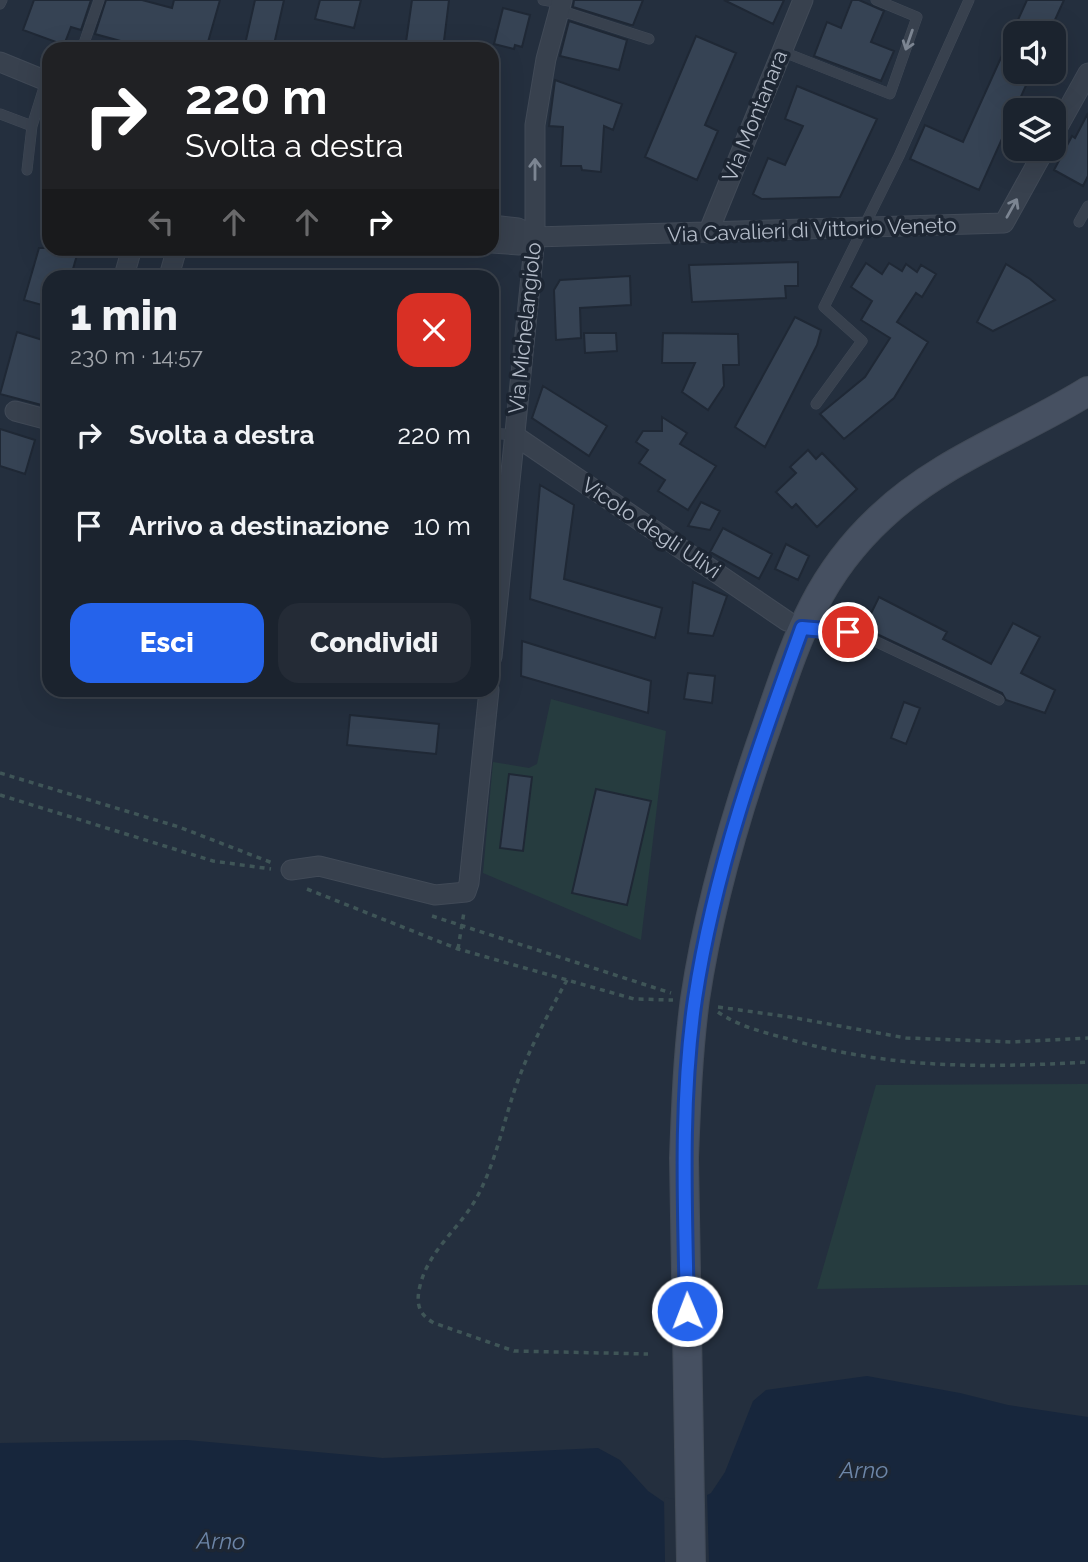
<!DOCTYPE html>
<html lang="it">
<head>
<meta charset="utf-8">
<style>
	body { margin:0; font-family:Raleway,sans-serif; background:#242b36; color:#f1f3f6; height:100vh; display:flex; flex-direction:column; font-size:26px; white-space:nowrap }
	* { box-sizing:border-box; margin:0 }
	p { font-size:23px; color:#a0a4aa }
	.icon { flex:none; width:38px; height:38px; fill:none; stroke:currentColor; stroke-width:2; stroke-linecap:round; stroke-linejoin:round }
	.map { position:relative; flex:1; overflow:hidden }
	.side { position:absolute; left:42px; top:270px; width:457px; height:427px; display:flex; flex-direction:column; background:#1b232e; border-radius:21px; box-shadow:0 7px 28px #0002,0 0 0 2px #39404a }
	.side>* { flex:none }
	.top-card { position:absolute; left:42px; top:42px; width:457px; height:214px; border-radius:21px; box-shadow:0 7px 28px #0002,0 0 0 2px #39404a; background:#202124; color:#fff; overflow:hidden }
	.tools { position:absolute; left:1003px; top:21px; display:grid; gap:14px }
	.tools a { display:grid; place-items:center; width:63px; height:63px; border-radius:14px; background:#1b232e; box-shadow:0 7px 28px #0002,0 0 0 2px #39404a; font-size:35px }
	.pin { position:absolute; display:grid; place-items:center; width:60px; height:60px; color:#fff; margin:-30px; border:4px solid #fff; border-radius:50%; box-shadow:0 2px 7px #0007 }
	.me { position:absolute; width:77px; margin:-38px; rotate:359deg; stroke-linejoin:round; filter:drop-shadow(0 0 5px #0008) }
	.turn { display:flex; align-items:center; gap:24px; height:147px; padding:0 28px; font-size:32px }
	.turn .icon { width:91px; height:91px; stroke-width:2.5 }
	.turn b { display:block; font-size:49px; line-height:60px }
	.lanes { display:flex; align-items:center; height:66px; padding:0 28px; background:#0003; justify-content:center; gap:35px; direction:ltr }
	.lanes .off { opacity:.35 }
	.round { display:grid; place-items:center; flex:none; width:74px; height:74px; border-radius:21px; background:#242b36 }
	.headline { display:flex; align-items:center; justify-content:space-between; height:119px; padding:0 28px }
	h1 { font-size:42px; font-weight:800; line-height:52px }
	.action { display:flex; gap:14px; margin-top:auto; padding:14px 28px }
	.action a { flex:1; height:80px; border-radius:21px; background:#2563eb; color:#fff; font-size:28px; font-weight:800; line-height:80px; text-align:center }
	.action a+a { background:#242b36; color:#f1f3f6 }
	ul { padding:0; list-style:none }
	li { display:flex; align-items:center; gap:21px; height:91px; padding:0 28px }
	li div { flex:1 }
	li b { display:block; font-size:26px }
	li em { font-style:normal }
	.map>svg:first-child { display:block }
</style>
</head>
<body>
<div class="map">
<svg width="1088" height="1562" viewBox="0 0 1088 1562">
	<rect width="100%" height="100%" fill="#242f3e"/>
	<path fill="#263c3f" d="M 551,699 L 666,731 L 641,940 L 483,873 L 493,762 L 529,768 L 537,764 Z
		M 1088,1084 L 1088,1285 L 817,1289 L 876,1085 Z"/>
	<path fill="#17263c" d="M 867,1376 L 960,1393 L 1008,1405 L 1088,1417 L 1088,1562 L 0,1562 L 0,1443 L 187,1440 L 383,1458 L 598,1448 L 620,1460 L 648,1491 L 664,1502 L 694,1502 L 711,1493 L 725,1472 L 753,1401 L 766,1390 Z"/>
	<path fill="#242f3e" d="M 707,1491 L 709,1562 L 665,1562 L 664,1497 L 678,1500 L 693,1498 Z"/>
	<path fill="#364354" stroke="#1f2835" stroke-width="2" d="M 34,0 L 91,0 L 81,30 L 71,27 L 64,45 L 23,30 Z
		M 106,0 L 142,0 L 172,8 L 174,0 L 220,0 L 206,49 L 150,49 L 95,34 Z
		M 255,0 L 284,0 L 273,49 L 244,49 Z
		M 320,0 L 361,0 L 354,28 L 315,19 Z
		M 412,0 L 449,0 L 443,49 L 405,49 Z
		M 574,0 L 643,0 L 633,25 L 631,25 L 573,7 Z
		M 724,0 L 784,0 L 773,24 Z
		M 852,0 L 859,0 L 884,11 L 871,42 L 894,51 L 881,81 L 814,56 L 827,22 L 841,28 Z
		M 1027,0 L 1064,0 L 1049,33 L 1015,33 L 1015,72 L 1032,72 L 979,190 L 910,159 L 925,125 L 963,142 Z
		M 503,8 L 530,15 L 522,47 L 515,45 L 514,49 L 494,44 Z
		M 569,21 L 627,40 L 619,70 L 560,56 Z
		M 696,36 L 736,53 L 705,125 L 718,131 L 697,180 L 645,157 Z
		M 555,80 L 622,104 L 613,130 L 604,126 L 601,172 L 582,170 L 581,166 L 561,166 L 563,127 L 549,126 Z
		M 797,86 L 877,119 L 840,197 L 762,199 L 753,194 L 768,158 L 785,165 L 803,126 L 785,119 Z
		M 1088,113 L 1088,176 L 1083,186 L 1054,170 L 1072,136 L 1075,138 Z
		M 39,248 L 79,248 L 71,276 L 49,276 L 49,307 L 24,300 Z
		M 798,262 L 798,286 L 785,286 L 786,298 L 692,302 L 689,265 Z
		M 866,263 L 882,274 L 889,263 L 902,271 L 906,264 L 917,272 L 921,265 L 936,274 L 922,297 L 916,293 L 897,322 L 928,342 L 894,398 L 844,439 L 820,414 L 865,377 L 890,338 L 861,320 L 872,301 L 851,287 Z
		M 1006,264 L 1030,279 L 1055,300 L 993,331 L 977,322 Z
		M 630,276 L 631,305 L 580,308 L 581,338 L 556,340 L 554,290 L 560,280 Z
		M 795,317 L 821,330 L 817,345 L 765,447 L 735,427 Z
		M 17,332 L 49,342 L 49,407 L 0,394 Z
		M 584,333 L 616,333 L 617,351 L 585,353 Z
		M 663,333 L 738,334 L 739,365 L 723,365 L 724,386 L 708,410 L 682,392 L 695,363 L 662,363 Z
		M 543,386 L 607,426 L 589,456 L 532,418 Z
		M 662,417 L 687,433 L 680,444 L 716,466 L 688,510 L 658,491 L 665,480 L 639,463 L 648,450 L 636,442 L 643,431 L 662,431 Z
		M 0,429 L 35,440 L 25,474 L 0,466 Z
		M 808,450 L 816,459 L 822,453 L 857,489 L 817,527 L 796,504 L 792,508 L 776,492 L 796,473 L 790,467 Z
		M 540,485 L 574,505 L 564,579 L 662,608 L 655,638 L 530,599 Z
		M 701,502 L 720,511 L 710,530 L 688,526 Z
		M 723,528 L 772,554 L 759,579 L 710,552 Z
		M 786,544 L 809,556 L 798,580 L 775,569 Z
		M 693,582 L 727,596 L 713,636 L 688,633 Z
		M 879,597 L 947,632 L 943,639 L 991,664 L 1013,623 L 1040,637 L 1021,673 L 1055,690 L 1045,713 L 1006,700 L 1002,693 L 864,628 Z
		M 522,641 L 651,681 L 648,713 L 521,676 Z
		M 688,673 L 715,676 L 712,703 L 684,699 Z
		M 904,702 L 920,708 L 906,744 L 891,738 Z
		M 350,715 L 439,724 L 436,754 L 347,745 Z
		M 509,774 L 532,777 L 523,851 L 500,848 Z
		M 596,789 L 651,801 L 627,905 L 572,893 Z"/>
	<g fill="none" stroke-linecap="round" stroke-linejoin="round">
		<g stroke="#414a57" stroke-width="11">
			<path id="lane" d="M 543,0 L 561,3
				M 0,4 L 2,0
				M 559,10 L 649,39
				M 82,49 L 99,0
				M 781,51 L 890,94 L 917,17 L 876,0
				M 0,114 L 32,126 L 46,81
				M 27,170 L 32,126
				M 1079,222 L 1088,206
				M 816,404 L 862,341 L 824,307 L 899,156 L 969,0
				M 492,433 L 514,435
				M 806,628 L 862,635 L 999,700"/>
		</g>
		<g stroke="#414a57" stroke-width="21">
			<path id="street" d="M 0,62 L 49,82
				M 1054,134 L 1088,73
				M 492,225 L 518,228 L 535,237
				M 708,233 L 803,0
				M 492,243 L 519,245 L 535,237 L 1004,223 L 1045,149
				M 124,276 L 132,248
				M 169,276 L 177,248
				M 15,411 L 49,420
				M 514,435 L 787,621
				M 492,657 L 535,237 L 535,125 L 546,59 L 562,0
				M 291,870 L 319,866 L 435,895 L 466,892 L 469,883 L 489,690"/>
		</g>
		<g stroke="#414a57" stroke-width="30">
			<path id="secondary" d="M 691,1562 L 684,1158 C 686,1105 688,1051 695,999 C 709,905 736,813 768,723 C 796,642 815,578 881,517 C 941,460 1019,434 1088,391"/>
		</g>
		<path stroke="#3f5557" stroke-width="3.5" stroke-dasharray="5 5" stroke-linecap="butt" d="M 0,773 L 179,827 L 275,864
			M 0,795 L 213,861 L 271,869
			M 307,889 L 458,949 L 634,999 L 673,1000
			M 432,916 L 671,993
			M 458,949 L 464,912
			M 567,980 C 548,1014 529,1049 516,1086 C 503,1123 496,1162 477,1197 C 461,1227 431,1248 421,1282 C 416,1300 416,1313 434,1323 L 514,1351 L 648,1354
			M 718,1007 L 790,1017 L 906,1038 L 1012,1042 L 1088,1038
			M 718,1012 C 739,1027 767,1033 792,1040 C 894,1069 983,1068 1088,1062"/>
		<use href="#lane" stroke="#38414e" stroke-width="10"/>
		<use href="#street" stroke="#38414e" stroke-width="19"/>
		<use href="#secondary" stroke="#465061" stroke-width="28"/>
	</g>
	<defs><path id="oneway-shaft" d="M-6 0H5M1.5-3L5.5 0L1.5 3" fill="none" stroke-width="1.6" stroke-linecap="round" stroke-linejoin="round" transform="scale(1.75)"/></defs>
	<g stroke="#7c8592">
		<use href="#oneway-shaft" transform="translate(909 40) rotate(109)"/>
		<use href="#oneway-shaft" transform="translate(535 169) rotate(-90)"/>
		<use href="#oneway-shaft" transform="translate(1012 208) rotate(-61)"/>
	</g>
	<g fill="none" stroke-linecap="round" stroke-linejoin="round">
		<g stroke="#184099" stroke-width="18">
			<path id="route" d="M 687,1311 C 685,1207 680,1102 695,999 C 714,871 758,749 802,628 L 848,632"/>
		</g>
		<use href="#route" stroke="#2563eb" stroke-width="12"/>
	</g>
	<g text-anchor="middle" stroke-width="7" stroke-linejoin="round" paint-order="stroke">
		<g font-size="21" fill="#b4bcc9" stroke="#1d2633">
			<text transform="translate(755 116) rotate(-68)" y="7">Via Montanara</text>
			<text transform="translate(812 230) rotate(-2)" y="7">Via Cavalieri di Vittorio Veneto</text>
			<text transform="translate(525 328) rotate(-84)" y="7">Via Michelangiolo</text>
			<text transform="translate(651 528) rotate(34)" y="7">Vicolo degli Ulivi</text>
		</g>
		<g font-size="23" font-style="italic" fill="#6d86a8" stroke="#1d2633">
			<text x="864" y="1478">Arno</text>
			<text transform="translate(221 1541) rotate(1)" y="8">Arno</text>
		</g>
	</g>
</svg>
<div class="tools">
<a><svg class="icon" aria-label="sound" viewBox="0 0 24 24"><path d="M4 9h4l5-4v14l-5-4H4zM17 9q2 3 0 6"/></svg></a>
<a><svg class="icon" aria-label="layers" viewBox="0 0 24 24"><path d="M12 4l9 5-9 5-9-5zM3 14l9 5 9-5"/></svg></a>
</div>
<div class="pin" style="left:848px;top:632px;background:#d93025"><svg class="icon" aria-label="arrive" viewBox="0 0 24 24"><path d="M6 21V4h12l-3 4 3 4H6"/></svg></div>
<svg class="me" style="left:687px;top:1311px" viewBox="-20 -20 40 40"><circle r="17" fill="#2563eb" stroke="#fff" stroke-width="3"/><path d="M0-11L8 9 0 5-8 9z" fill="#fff"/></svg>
<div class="top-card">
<div class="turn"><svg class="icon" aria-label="right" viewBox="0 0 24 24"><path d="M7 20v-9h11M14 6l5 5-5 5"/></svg><div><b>220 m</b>Svolta a destra</div></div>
<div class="lanes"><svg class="icon off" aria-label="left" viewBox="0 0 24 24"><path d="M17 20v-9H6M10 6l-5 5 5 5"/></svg><svg class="icon off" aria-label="ahead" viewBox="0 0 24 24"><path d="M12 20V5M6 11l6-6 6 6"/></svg><svg class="icon off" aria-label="ahead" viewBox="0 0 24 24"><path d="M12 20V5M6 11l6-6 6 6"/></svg><svg class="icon" aria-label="right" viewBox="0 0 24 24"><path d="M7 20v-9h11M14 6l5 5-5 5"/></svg></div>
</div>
<section class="side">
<div class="headline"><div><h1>1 min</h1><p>230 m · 14:57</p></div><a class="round" style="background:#d93025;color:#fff"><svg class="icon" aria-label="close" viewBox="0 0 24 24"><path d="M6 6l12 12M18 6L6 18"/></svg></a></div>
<ul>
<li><svg class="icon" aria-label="right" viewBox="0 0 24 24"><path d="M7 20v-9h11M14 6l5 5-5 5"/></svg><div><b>Svolta a destra</b></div><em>220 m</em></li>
<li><svg class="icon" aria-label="arrive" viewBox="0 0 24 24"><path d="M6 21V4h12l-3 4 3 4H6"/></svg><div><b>Arrivo a destinazione</b></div><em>10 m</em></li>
</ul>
<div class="action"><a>Esci</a><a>Condividi</a></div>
</section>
</div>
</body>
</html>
